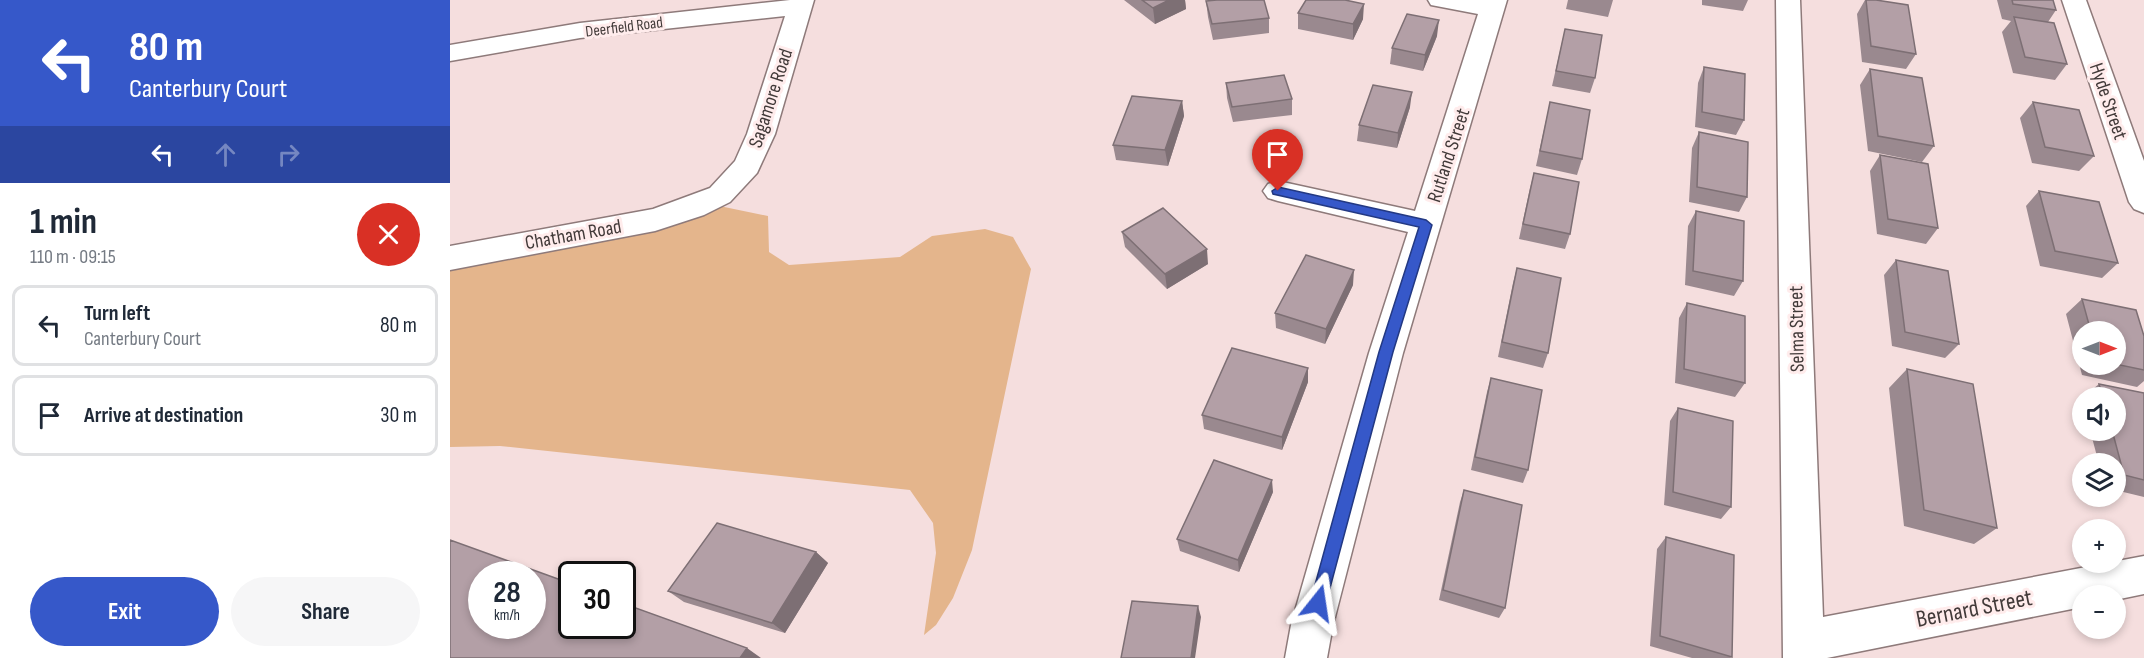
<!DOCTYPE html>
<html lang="en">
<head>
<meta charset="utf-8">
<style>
	body { margin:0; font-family:"Sofia Sans Condensed",sans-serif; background:#f6f6f7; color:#1f2937; height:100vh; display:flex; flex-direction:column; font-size:22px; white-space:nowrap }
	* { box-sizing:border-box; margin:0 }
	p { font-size:20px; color:#747a83 }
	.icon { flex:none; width:33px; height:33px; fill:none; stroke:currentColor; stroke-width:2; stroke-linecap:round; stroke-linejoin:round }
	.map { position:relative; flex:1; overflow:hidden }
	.sheet { display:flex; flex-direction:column; background:#fff; width:450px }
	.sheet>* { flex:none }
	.guide { background:#3658c9; color:#fff; overflow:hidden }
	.needle { width:39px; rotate:90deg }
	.tools { position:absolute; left:1622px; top:321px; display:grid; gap:12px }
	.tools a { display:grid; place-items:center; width:54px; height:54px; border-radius:50%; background:#fff; box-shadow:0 3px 9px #0003; font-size:30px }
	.speed { position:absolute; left:18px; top:561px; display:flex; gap:12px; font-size:30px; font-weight:700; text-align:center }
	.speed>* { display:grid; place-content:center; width:78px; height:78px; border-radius:50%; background:#fff; box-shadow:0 3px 9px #0003; line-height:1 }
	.speed small { font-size:15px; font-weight:400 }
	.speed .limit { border:3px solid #111; border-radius:9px; background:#fff; color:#111 }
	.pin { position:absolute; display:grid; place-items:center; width:51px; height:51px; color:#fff; margin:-62px -26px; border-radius:50% 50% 50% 0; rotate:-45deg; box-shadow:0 0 6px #0007 }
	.pin .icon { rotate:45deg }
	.me { position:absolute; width:66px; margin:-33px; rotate:15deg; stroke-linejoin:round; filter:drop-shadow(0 0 4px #0008) }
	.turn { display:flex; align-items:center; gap:21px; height:126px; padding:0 30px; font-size:27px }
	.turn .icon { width:78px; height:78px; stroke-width:2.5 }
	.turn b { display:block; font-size:42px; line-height:51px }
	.lanes { display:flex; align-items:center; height:57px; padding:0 30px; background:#0003; justify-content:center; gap:30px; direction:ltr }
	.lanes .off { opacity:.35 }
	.round { display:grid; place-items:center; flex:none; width:63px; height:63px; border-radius:32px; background:#f6f6f7 }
	.head { display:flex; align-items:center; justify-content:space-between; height:102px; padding:0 30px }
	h1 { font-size:36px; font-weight:700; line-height:45px }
	.cta { display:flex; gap:12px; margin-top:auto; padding:12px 30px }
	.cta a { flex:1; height:69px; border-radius:36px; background:#3658c9; color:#fff; font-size:24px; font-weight:700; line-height:69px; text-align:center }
	.cta a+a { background:#f6f6f7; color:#1f2937 }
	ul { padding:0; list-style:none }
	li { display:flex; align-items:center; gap:18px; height:81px; margin:0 12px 9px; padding:0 18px; border:3px solid #e0e1e3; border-radius:12px }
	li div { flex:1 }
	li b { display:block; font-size:22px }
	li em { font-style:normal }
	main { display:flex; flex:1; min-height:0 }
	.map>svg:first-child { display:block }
</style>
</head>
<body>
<main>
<section class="sheet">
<div class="guide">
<div class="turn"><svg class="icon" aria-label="left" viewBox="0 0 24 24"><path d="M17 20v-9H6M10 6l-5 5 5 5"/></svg><div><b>80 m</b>Canterbury Court</div></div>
<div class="lanes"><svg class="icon" aria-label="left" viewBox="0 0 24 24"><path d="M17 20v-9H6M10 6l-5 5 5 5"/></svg><svg class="icon off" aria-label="ahead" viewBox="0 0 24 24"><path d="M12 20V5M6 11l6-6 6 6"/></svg><svg class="icon off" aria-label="right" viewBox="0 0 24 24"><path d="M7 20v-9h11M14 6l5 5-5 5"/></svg></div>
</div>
<div class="head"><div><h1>1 min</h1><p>110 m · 09:15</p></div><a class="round" style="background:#d93025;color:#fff"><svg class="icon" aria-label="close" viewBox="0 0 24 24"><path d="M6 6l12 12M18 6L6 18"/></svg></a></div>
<ul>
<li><svg class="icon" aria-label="left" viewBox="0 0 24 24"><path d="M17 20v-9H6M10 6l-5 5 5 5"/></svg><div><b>Turn left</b><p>Canterbury Court</p></div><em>80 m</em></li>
<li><svg class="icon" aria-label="arrive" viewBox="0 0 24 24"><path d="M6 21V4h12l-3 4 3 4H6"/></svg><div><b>Arrive at destination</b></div><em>30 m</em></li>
</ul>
<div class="cta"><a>Exit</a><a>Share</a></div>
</section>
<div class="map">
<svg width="1694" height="658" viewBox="0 0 1694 658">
	<rect width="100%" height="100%" fill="#f5dede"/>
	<path fill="#e4b58c" d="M 255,203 L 318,216 L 319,252 L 339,265 L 450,257 L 482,236 L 535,229 L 563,237 L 581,269 L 522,550 L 503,598 L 486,625 L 474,635 L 486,553 L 483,523 L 460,490 L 50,446 L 0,447 L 0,260 Z"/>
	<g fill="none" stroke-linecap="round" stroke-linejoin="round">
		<g stroke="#8e7a7a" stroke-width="3">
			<path id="minor" d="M 340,0 L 364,0 L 325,134 L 307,173 L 280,202 L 254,215 L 205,231 L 0,270 L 0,246 L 203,209 L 260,188 L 285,161 L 297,134 L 335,16 L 130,38 L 0,61 L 0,45 L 130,23 Z
				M 978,0 L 1057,0 L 953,353 L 883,625 L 877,658 L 835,658 L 841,625 L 919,353 L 958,232 L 828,201 L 818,198 L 813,191 L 818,184 L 828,181 L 965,211 L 1028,14 L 981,5 Z
				M 1326,0 L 1350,0 L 1373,617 L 1694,556 L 1694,594 L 1665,600 L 1665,596 L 1632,596 L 1632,607 L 1377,658 L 1333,658 Z
				M 1612,0 L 1636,0 L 1694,161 L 1694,213 L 1684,209 L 1679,202 Z"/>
		</g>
		<use href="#minor" fill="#fff" fill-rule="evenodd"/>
	</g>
	<path fill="#9a898f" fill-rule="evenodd" d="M 674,0 L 735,0 L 736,9 L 705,24 Z
		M 1118,0 L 1163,0 L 1158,17 L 1116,9 Z
		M 1252,0 L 1298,0 L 1293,11 L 1252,5 Z
		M 1415,0 L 1426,0 L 1466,54 L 1456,69 L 1412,62 L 1407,14 Z
		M 1547,0 L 1603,0 L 1606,10 L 1598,22 L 1617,64 L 1605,80 L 1563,73 L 1552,32 L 1561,21 L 1552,19 Z
		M 756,1 L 819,18 L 819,33 L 763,40 L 758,17 Z
		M 848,13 L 913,19 L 903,40 L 848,29 Z
		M 1115,29 L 1145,78 L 1140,93 L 1102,86 Z
		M 987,36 L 973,71 L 940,64 L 942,48 Z
		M 1254,67 L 1294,120 L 1286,135 L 1245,127 L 1248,83 Z
		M 1420,69 L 1484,146 L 1472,162 L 1418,151 L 1410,85 Z
		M 776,83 L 842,99 L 842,115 L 783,122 L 777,98 Z
		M 732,101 L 734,116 L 718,166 L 666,160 L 663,145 Z
		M 1100,102 L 1132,159 L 1127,175 L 1086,166 Z
		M 1583,102 L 1644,156 L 1629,171 L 1582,163 L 1570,118 Z
		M 960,107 L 947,148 L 907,141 L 909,125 Z
		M 1249,132 L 1297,197 L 1289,212 L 1239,202 L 1242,148 Z
		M 1430,155 L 1488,228 L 1476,244 L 1427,234 L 1420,171 Z
		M 1084,173 L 1120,234 L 1115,249 L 1069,239 L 1080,188 Z
		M 1589,191 L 1668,263 L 1652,278 L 1590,266 L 1576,206 Z
		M 1246,211 L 1293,281 L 1284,296 L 1235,285 L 1238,226 Z
		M 672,232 L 758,264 L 717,289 L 675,247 Z
		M 1446,260 L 1509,344 L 1495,358 L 1442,346 L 1434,275 Z
		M 1067,268 L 1098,353 L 1093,368 L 1048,357 L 1063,283 Z
		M 903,285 L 875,344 L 826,328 L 825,313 Z
		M 1632,299 L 1694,336 L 1694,381 L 1687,387 L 1632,375 L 1616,314 ZM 1632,332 L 1665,332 L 1665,364 L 1632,364 Z
		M 1237,303 L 1295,383 L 1285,397 L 1225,383 L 1229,318 Z
		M 858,368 L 858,382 L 832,450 L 754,429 L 752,415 Z
		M 1457,369 L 1547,528 L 1524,544 L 1454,526 L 1439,388 Z
		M 1041,378 L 1078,470 L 1073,483 L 1021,470 L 1037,392 Z
		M 1649,384 L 1694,393 L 1694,497 L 1665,490 L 1665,464 L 1649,464 L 1640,430 L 1665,430 L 1665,398 L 1632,398 Z
		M 1228,408 L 1281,507 L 1271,519 L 1214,505 L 1220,421 Z
		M 1014,490 L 1055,608 L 1049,618 L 989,600 L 1010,502 Z
		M 823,492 L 789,572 L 730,551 L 727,539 Z
		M 1216,537 L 1282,657 L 1280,658 L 1242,658 L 1200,646 L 1207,549 Z
		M 366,552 L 378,563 L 335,633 L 234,602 L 218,591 Z"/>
	<path fill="#7d6f74" d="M 719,0 L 735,0 L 736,9 L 705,24 L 703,8 Z
		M 914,4 L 913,19 L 903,40 L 903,24 Z
		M 989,20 L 987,36 L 973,71 L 975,55 Z
		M 962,92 L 960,107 L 947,148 L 948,133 Z
		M 732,101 L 734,116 L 718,166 L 715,150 Z
		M 757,249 L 758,264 L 717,289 L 715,274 Z
		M 904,270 L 903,285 L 875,344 L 876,329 Z
		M 858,368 L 858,382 L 832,450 L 832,437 Z
		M 822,480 L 823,492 L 789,572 L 788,560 Z
		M 366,552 L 378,563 L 335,633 L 322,623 Z
		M 748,606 L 751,617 L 745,658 L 741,658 Z
		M 297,648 L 311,658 L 290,658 Z"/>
	<path fill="#b39fa6" stroke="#7d6f74" stroke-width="1.5" fill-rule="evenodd" d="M 692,0 L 719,0 L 703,8 Z
		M 767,0 L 814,0 L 819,18 L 762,24 L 756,1 Z
		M 856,0 L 895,0 L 914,4 L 903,24 L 848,13 Z
		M 1416,0 L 1426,0 L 1458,5 L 1466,54 L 1421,46 Z
		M 1562,0 L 1603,0 L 1606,10 L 1563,4 Z
		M 957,14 L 989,20 L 975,55 L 942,48 Z
		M 1564,17 L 1604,23 L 1617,64 L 1575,57 Z
		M 1115,29 L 1152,35 L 1145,78 L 1106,71 Z
		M 1254,67 L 1295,74 L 1294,120 L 1252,112 Z
		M 1420,69 L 1472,78 L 1484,146 L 1428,136 Z
		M 834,75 L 842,99 L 782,107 L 776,83 Z
		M 923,85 L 962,92 L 948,133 L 909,125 Z
		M 682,96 L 732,101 L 715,150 L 663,145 Z
		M 1100,102 L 1140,110 L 1132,159 L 1090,151 Z
		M 1583,102 L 1629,110 L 1644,156 L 1595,147 Z
		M 1249,132 L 1298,142 L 1297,197 L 1247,187 Z
		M 1430,155 L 1478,164 L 1488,228 L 1438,219 Z
		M 1084,173 L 1129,182 L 1120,234 L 1073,224 Z
		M 1589,191 L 1649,202 L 1668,263 L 1605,251 Z
		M 713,208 L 757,249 L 715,274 L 672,232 Z
		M 1246,211 L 1294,221 L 1293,281 L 1243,271 Z
		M 856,255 L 904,270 L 876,329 L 825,313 Z
		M 1446,260 L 1498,271 L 1509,344 L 1455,332 Z
		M 1067,268 L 1111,278 L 1098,353 L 1052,342 Z
		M 1632,299 L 1686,310 L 1694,336 L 1694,370 L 1665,364 L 1665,332 L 1641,332 Z
		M 1237,303 L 1295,316 L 1295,383 L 1234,369 Z
		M 782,348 L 858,368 L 832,437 L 752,415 Z
		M 1457,369 L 1523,384 L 1547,528 L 1474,510 Z
		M 1041,378 L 1092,390 L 1078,470 L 1025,457 Z
		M 1649,384 L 1694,393 L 1694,480 L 1674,475 L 1662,430 L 1665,430 L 1665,398 L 1653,398 Z
		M 1228,408 L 1283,421 L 1281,507 L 1223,492 Z
		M 764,460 L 822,480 L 788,560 L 727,539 Z
		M 1014,490 L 1072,505 L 1055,608 L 993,590 Z
		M 267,523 L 366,552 L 322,623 L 218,591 Z
		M 1216,537 L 1284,555 L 1282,657 L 1210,636 Z
		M 0,540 L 122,584 L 122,626 L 172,626 L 172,603 L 297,648 L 290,658 L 0,658 ZM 32,574 L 82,574 L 82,626 L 32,626 Z
		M 682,601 L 748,606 L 741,658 L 671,658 Z"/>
	<path fill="#3658c9" stroke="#233983" stroke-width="1.5" d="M 828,187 L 976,220 L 982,225 L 943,352 L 876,603 L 874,608 L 868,611 L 862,608 L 860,603 L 929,352 L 969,227 L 823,194 L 822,191 Z"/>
	<g text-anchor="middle" stroke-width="6" stroke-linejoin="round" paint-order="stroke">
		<g font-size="16" fill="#423a39" stroke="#ffecec">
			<text transform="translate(174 26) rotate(-7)" y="6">Deerfield Road</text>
		</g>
		<g font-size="20" fill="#423a39" stroke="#ffecec">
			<text transform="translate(320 98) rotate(-72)" y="7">Sagamore Road</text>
			<text transform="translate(1659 101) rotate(71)" y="7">Hyde Street</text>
			<text transform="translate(998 155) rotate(-72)" y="7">Rutland Street</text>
			<text transform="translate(123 234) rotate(-10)" y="7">Chatham Road</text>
			<text transform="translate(1346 329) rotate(-91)" y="7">Selma Street</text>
		</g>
		<g font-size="24" fill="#423a39" stroke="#ffecec">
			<text transform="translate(1524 608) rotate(-11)" y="8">Bernard Street</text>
		</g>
	</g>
</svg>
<div class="tools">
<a><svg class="needle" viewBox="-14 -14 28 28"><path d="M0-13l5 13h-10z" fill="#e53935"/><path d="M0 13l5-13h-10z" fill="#747a83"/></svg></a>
<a><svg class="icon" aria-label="sound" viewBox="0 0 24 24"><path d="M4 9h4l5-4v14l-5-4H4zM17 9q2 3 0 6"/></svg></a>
<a><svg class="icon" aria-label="layers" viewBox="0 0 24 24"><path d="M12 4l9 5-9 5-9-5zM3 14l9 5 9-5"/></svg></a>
<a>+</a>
<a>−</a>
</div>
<div class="speed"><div>28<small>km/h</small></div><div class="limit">30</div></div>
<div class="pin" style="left:828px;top:191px;background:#d93025"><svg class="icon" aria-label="arrive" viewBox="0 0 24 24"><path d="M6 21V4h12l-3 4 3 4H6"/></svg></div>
<svg class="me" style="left:868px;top:603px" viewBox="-20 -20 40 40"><path d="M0-17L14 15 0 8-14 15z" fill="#3658c9" stroke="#fff" stroke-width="4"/></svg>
</div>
</main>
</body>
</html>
